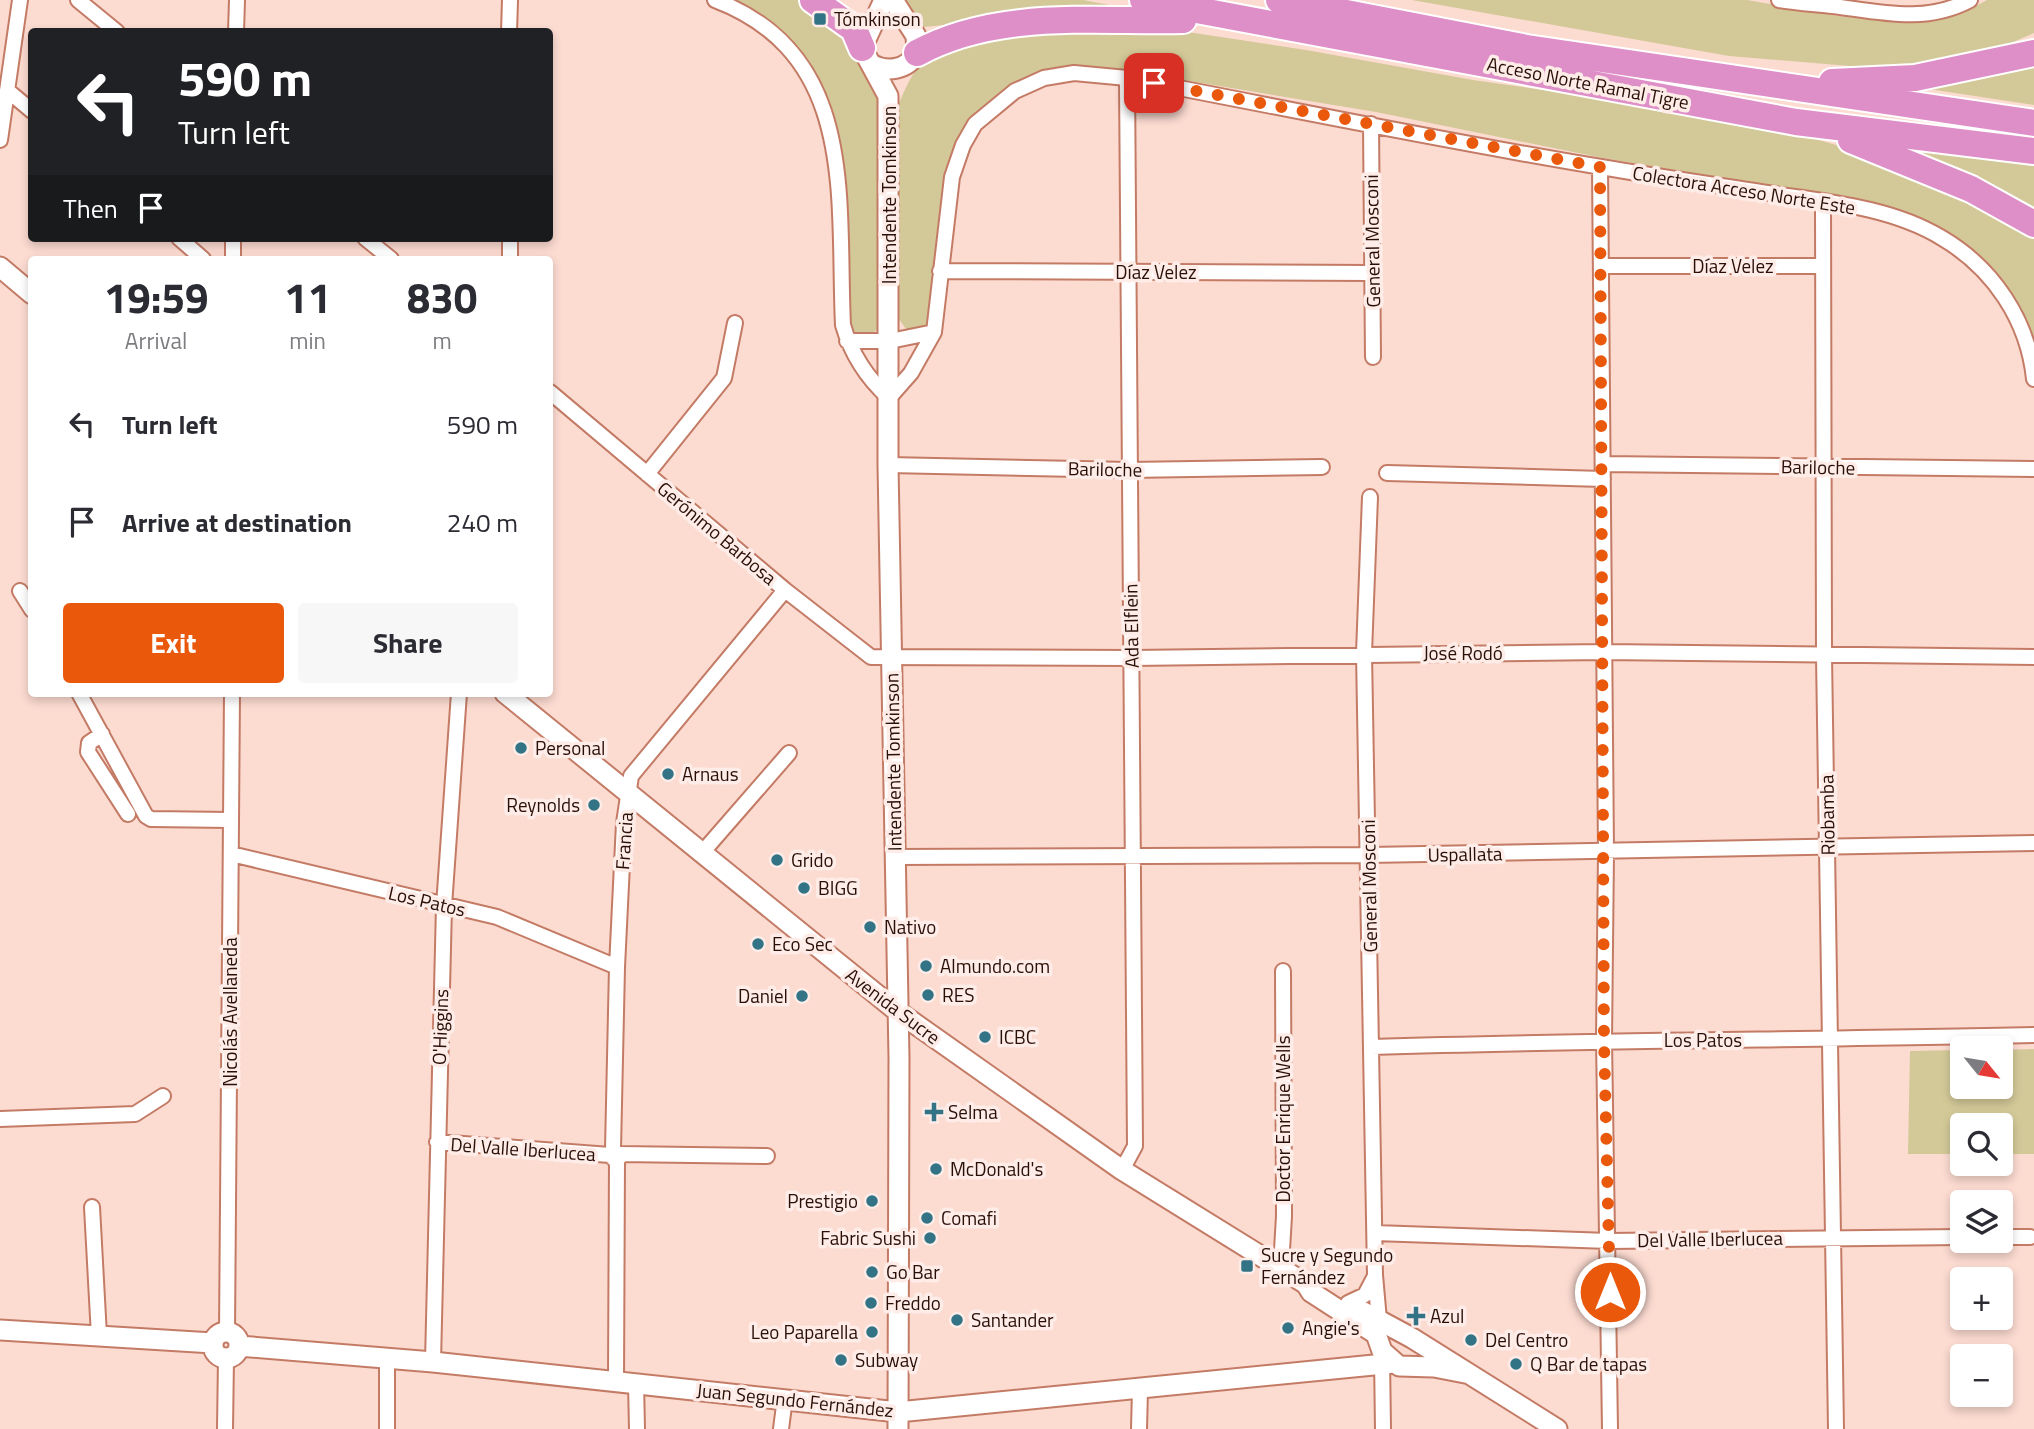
<!DOCTYPE html>
<html lang="en">
<head>
<meta charset="utf-8">
<style>
	body { margin:0; font-family:"Titillium Web",sans-serif; background:#f7f7f7; color:#2b2b33; height:100vh; display:flex; flex-direction:column; font-size:26px; white-space:nowrap }
	* { box-sizing:border-box; margin:0 }
	p { font-size:23px; color:#7c7c81 }
	.icon { flex:none; width:38px; height:38px; fill:none; stroke:currentColor; stroke-width:2; stroke-linecap:round; stroke-linejoin:round }
	.map { position:relative; flex:1; overflow:hidden }
	.sheet { position:absolute; left:28px; top:256px; width:525px; height:441px; display:flex; flex-direction:column; background:#fff; border-radius:7px; box-shadow:0 4px 10px #0003 }
	.sheet>* { flex:none }
	.banner { position:absolute; left:28px; top:28px; width:525px; height:214px; border-radius:7px; box-shadow:0 4px 10px #0003; background:#202124; color:#fff; overflow:hidden }
	.needle { width:46px; rotate:120deg }
	.controls { position:absolute; left:1950px; top:1036px; display:grid; gap:14px }
	.controls a { display:grid; place-items:center; width:63px; height:63px; border-radius:7px; background:#fff; box-shadow:0 4px 10px #0003; font-size:35px }
	.pin { position:absolute; display:grid; place-items:center; width:60px; height:60px; color:#fff; margin:-30px; border-radius:14px; box-shadow:0 4px 10px #0006 }
	.me { position:absolute; width:77px; margin:-38px; rotate:0deg; stroke-linejoin:round; filter:drop-shadow(0 0 5px #0008) }
	.turn { display:flex; align-items:center; gap:24px; height:147px; padding:0 35px; font-size:32px }
	.turn .icon { width:91px; height:91px; stroke-width:2.5 }
	.turn b { display:block; font-size:49px; line-height:60px }
	.then { display:flex; align-items:center; height:66px; padding:0 35px; background:#0003; gap:14px; font-size:26px }
	.eta { display:flex; justify-content:space-evenly; align-items:center; height:119px; text-align:center }
	.eta b { font-size:42px; font-weight:700; line-height:49px }
	.button { display:flex; gap:14px; margin-top:auto; padding:14px 35px }
	.button a { flex:1; height:80px; border-radius:7px; background:#ea580c; color:#fff; font-size:28px; font-weight:700; line-height:80px; text-align:center }
	.button a+a { background:#f7f7f7; color:#2b2b33 }
	ul { padding:0; list-style:none }
	li { display:flex; align-items:center; gap:21px; height:98px; padding:0 35px }
	li div { flex:1 }
	li b { display:block; font-size:26px }
	li em { font-style:normal }
	.map>svg:first-child { display:block }
</style>
</head>
<body>
<div class="map">
<svg width="2034" height="1429" viewBox="0 0 2034 1429">
	<rect width="100%" height="100%" fill="#fcdbd1"/>
	<path fill="#d3c998" d="M 725,0 L 804,0 L 846,33 L 879,83 L 882,312 L 877,330 L 868,336 L 857,335 L 845,319 L 835,130 L 801,60 Z
		M 900,0 L 1083,0 L 1120,7 L 924,27 L 912,20 Z
		M 1412,0 L 1747,0 L 1838,16 L 1897,22 L 1963,13 L 1987,0 L 2034,0 L 2034,33 L 1972,60 L 1922,68 L 1862,67 L 1729,56 Z
		M 1015,31 L 1181,31 L 1306,50 L 1473,80 L 1628,102 L 1790,132 L 1879,157 L 2034,235 L 2034,357 L 2024,325 L 1947,235 L 1764,185 L 1603,158 L 1376,112 L 1129,71 L 1075,65 L 1036,72 L 989,103 L 953,150 L 930,321 L 925,331 L 909,333 L 898,318 L 895,113 C 904,92 915,61 936,50 C 959,39 991,37 1015,31 Z
		M 2034,59 L 2034,105 L 1876,81 Z
		M 1885,141 L 2034,160 L 2034,211 Z
		M 2034,1049 L 2034,1154 L 2000,1154 L 2000,1125 L 1962,1125 L 1962,1154 L 1908,1154 L 1910,1051 L 1962,1050 L 1962,1087 L 2000,1087 L 2000,1050 Z"/>
	<g fill="none" stroke-linecap="round" stroke-linejoin="round">
		<g stroke="#c47b65" stroke-width="18">
			<path id="street" d="M 78,0 L 117,32
				M 715,0 C 859,55 837,199 843,325 C 851,353 867,378 889,398 L 911,373 L 934,332 L 952,177 L 963,145 L 975,124 L 1015,91 L 1044,78 L 1074,73 L 1127,78 C 1285,108 1443,141 1601,167 C 1659,177 1716,185 1774,194 C 1830,202 1893,208 1942,238 C 1993,268 2028,320 2034,379
				M 1779,0 C 1797,3 1815,4 1833,6 C 1880,12 1925,24 1970,0
				M 236,32 L 237,0
				M 509,32 L 510,0
				M 7,90 L 32,111
				M 1371,124 L 1373,357
				M 0,140 L 20,0
				M 1600,167 L 1606,852 L 1604,1040 L 1610,1429
				M 1823,201 L 1824,656 L 1836,1429
				M 179,238 L 203,259
				M 365,238 L 391,259
				M 510,238 L 510,259
				M 233,259 L 233,238
				M 1601,266 L 1823,266
				M 940,271 L 1371,273
				M 847,341 L 890,341 L 934,332
				M 550,392 L 785,590 L 871,657 L 1132,658 L 1604,652 L 2034,657
				M 1603,464 L 2034,469
				M 888,465 L 1129,470 L 1322,467
				M 1387,473 L 1603,479
				M 647,474 L 724,378 L 735,323
				M 1370,497 L 1364,653 L 1375,1275 L 1379,1320
				M 20,591 L 32,610
				M 79,693 L 146,816 L 151,819 L 230,820
				M 102,734 L 89,743 L 88,752 L 128,814
				M 231,854 L 497,917 L 617,967
				M 701,854 L 789,753
				M 895,857 L 1368,855 L 2034,843
				M 1372,1047 C 1592,1040 1813,1040 2034,1035
				M 0,1119 L 135,1114 L 163,1096
				M 437,1142 L 610,1155 L 615,1160 L 620,1157
				M 613,1149 L 617,967 L 624,823 L 631,776 L 785,590
				M 620,1154 L 767,1156
				M 1122,1170 L 1135,1146 L 1127,78
				M 92,1207 L 99,1336
				M 1375,1233 L 1609,1241 L 1962,1237
				M 2000,1237 L 2030,1237
				M 1281,1267 L 1284,1216 L 1283,971
				M 1348,1303 L 1365,1295 L 1375,1276
				M 227,1332 L 232,693
				M 1382,1357 L 1383,1429
				M 433,1362 L 444,906 L 459,693
				M 616,1380 L 617,1159
				M 636,1383 L 637,1429
				M 225,1429 L 226,1358
				M 387,1429 L 387,1358
				M 781,1429 L 785,1398
				M 1139,1429 L 1140,1390"/>
		</g>
		<g stroke="#c47b65" stroke-width="23">
			<path id="secondary" d="M 884,0 L 862,48 L 888,96 L 888,465 L 899,1058 L 898,1429
				M 871,64 C 887,73 907,70 917,53 L 916,36 L 893,0
				M 0,267 L 32,294
				M 505,693 L 897,1011 L 1122,1170 L 1306,1284 L 1311,1292 L 1376,1334 L 1382,1351 L 1399,1366 L 1434,1367 L 1465,1373
				M 1360,1310 L 1412,1338 L 1557,1429
				M 0,1330 L 213,1343
				M213 1345a13 13 0 1 1 26 0a13 13 0 1 1-26 0Z
				M 239,1346 L 433,1362 L 898,1412 L 1394,1363"/>
		</g>
		<g stroke="#fff" stroke-width="30">
			<path id="highway" d="M 813,0 L 854,29 L 862,48
				M 1143,0 L 1796,122 L 2034,151
				M 1279,0 L 1527,48 L 2034,123
				M 917,53 C 998,9 1095,22 1183,20
				M 1832,82 L 1915,78 L 2034,53
				M 1851,140 L 1971,189 L 2034,224"/>
		</g>
		<use href="#street" stroke="#fff" stroke-width="14"/>
		<use href="#secondary" stroke="#fff" stroke-width="19"/>
		<use href="#highway" stroke="#de8fc7" stroke-width="26"/>
	</g>
	<g fill="none" stroke-linecap="round" stroke-linejoin="round">
		<path stroke="#ea580c" stroke-width="12" stroke-dasharray="0 21.6" d="M 1154,83 L 1600,167 L 1604,1040 L 1610,1292"/>
	</g>
	<g fill="#327486" stroke="#fdece7" stroke-width="2.5">
		<rect x="813" y="12" width="14" height="14" rx="3.5"/>
		<circle cx="521" cy="748" r="7"/>
		<circle cx="668" cy="774" r="7"/>
		<circle cx="594" cy="805" r="7"/>
		<circle cx="777" cy="860" r="7"/>
		<circle cx="804" cy="888" r="7"/>
		<circle cx="870" cy="927" r="7"/>
		<circle cx="758" cy="944" r="7"/>
		<circle cx="926" cy="966" r="7"/>
		<circle cx="928" cy="995" r="7"/>
		<circle cx="802" cy="996" r="7"/>
		<circle cx="985" cy="1037" r="7"/>
		<path d="M930.5 1101.5h7v7h7v7h-7v7h-7v-7h-7v-7h7z"/>
		<circle cx="936" cy="1169" r="7"/>
		<circle cx="872" cy="1201" r="7"/>
		<circle cx="927" cy="1218" r="7"/>
		<circle cx="930" cy="1238" r="7"/>
		<rect x="1240" y="1259" width="14" height="14" rx="3.5"/>
		<circle cx="872" cy="1272" r="7"/>
		<circle cx="871" cy="1303" r="7"/>
		<path d="M1412.5 1305.5h7v7h7v7h-7v7h-7v-7h-7v-7h7z"/>
		<circle cx="957" cy="1320" r="7"/>
		<circle cx="1288" cy="1328" r="7"/>
		<circle cx="872" cy="1332" r="7"/>
		<circle cx="1471" cy="1340" r="7"/>
		<circle cx="841" cy="1360" r="7"/>
		<circle cx="1516" cy="1364" r="7"/>
	</g>
	<g text-anchor="middle" stroke-width="7" stroke-linejoin="round" paint-order="stroke">
		<g font-size="19" fill="#2a0f07" stroke="#fdece7" text-anchor="start">
			<text x="834" y="26">Tómkinson</text>
			<text x="535" y="755">Personal</text>
			<text x="682" y="781">Arnaus</text>
			<text x="580" y="812" text-anchor="end">Reynolds</text>
			<text x="791" y="867">Grido</text>
			<text x="818" y="895">BIGG</text>
			<text x="884" y="934">Nativo</text>
			<text x="772" y="951">Eco Sec</text>
			<text x="940" y="973">Almundo.com</text>
			<text x="942" y="1002">RES</text>
			<text x="788" y="1003" text-anchor="end">Daniel</text>
			<text x="999" y="1044">ICBC</text>
			<text x="948" y="1119">Selma</text>
			<text x="950" y="1176">McDonald's</text>
			<text x="858" y="1208" text-anchor="end">Prestigio</text>
			<text x="941" y="1225">Comafi</text>
			<text x="916" y="1245" text-anchor="end">Fabric Sushi</text>
			<text x="1261" y="1262">Sucre y Segundo<tspan x="1261" dy="22">Fernández</tspan></text>
			<text x="886" y="1279">Go Bar</text>
			<text x="885" y="1310">Freddo</text>
			<text x="1430" y="1323">Azul</text>
			<text x="971" y="1327">Santander</text>
			<text x="1302" y="1335">Angie's</text>
			<text x="858" y="1339" text-anchor="end">Leo Paparella</text>
			<text x="1485" y="1347">Del Centro</text>
			<text x="855" y="1367">Subway</text>
			<text x="1530" y="1371">Q Bar de tapas</text>
		</g>
		<g font-size="19" fill="#2a0f07" stroke="#fdece7">
			<text transform="translate(1588 83) rotate(11)" y="7">Acceso Norte Ramal Tigre</text>
			<text transform="translate(1744 190) rotate(9)" y="7">Colectora Acceso Norte Este</text>
			<text transform="translate(889 195) rotate(-90)" y="7">Intendente Tomkinson</text>
			<text transform="translate(1372 241) rotate(-91)" y="7">General Mosconi</text>
			<text x="1733" y="273">Díaz Velez</text>
			<text x="1156" y="279">Díaz Velez</text>
			<text transform="translate(1818 467) rotate(1)" y="7">Bariloche</text>
			<text transform="translate(1105 469) rotate(1)" y="7">Bariloche</text>
			<text transform="translate(717 533) rotate(40)" y="7">Gerónimo Barbosa</text>
			<text transform="translate(1131 626) rotate(-91)" y="7">Ada Elflein</text>
			<text x="1463" y="660">José Rodó</text>
			<text transform="translate(893 762) rotate(-91)" y="7">Intendente Tomkinson</text>
			<text transform="translate(1827 815) rotate(-91)" y="7">Riobamba</text>
			<text transform="translate(624 841) rotate(-86)" y="7">Francia</text>
			<text transform="translate(1465 854) rotate(-1)" y="7">Uspallata</text>
			<text transform="translate(1369 886) rotate(-91)" y="7">General Mosconi</text>
			<text transform="translate(427 901) rotate(13)" y="7">Los Patos</text>
			<text transform="translate(893 1006) rotate(37)" y="7">Avenida Sucre</text>
			<text transform="translate(230 1012) rotate(-90)" y="7">Nicolás Avellaneda</text>
			<text transform="translate(440 1027) rotate(-88)" y="7">O'Higgins</text>
			<text x="1703" y="1047">Los Patos</text>
			<text transform="translate(1283 1119) rotate(-90)" y="7">Doctor Enrique Wells</text>
			<text transform="translate(523 1149) rotate(4)" y="7">Del Valle Iberlucea</text>
			<text transform="translate(1710 1239) rotate(-1)" y="7">Del Valle Iberlucea</text>
			<text transform="translate(795 1400) rotate(6)" y="7">Juan Segundo Fernández</text>
		</g>
	</g>
</svg>
<div class="controls">
<a><svg class="needle" viewBox="-14 -14 28 28"><path d="M0-13l5 13h-10z" fill="#e53935"/><path d="M0 13l5-13h-10z" fill="#7c7c81"/></svg></a>
<a><svg class="icon" aria-label="search" viewBox="0 0 24 24"><circle cx="10" cy="10" r="6"/><path d="M15 15l6 6"/></svg></a>
<a><svg class="icon" aria-label="layers" viewBox="0 0 24 24"><path d="M12 4l9 5-9 5-9-5zM3 14l9 5 9-5"/></svg></a>
<a>+</a>
<a>−</a>
</div>
<div class="pin" style="left:1154px;top:83px;background:#d93025"><svg class="icon" aria-label="arrive" viewBox="0 0 24 24"><path d="M6 21V4h12l-3 4 3 4H6"/></svg></div>
<svg class="me" style="left:1610px;top:1292px" viewBox="-20 -20 40 40"><circle r="17" fill="#ea580c" stroke="#fff" stroke-width="3"/><path d="M0-11L8 9 0 5-8 9z" fill="#fff"/></svg>
<div class="banner">
<div class="turn"><svg class="icon" aria-label="left" viewBox="0 0 24 24"><path d="M17 20v-9H6M10 6l-5 5 5 5"/></svg><div><b>590 m</b>Turn left</div></div>
<div class="then">Then<svg class="icon" aria-label="arrive" viewBox="0 0 24 24"><path d="M6 21V4h12l-3 4 3 4H6"/></svg></div>
</div>
<section class="sheet">
<div class="eta">
<div><b>19:59</b><p>Arrival</p></div>
<div><b>11</b><p>min</p></div>
<div><b>830</b><p>m</p></div>
</div>
<ul>
<li><svg class="icon" aria-label="left" viewBox="0 0 24 24"><path d="M17 20v-9H6M10 6l-5 5 5 5"/></svg><div><b>Turn left</b></div><em>590 m</em></li>
<li><svg class="icon" aria-label="arrive" viewBox="0 0 24 24"><path d="M6 21V4h12l-3 4 3 4H6"/></svg><div><b>Arrive at destination</b></div><em>240 m</em></li>
</ul>
<div class="button"><a>Exit</a><a>Share</a></div>
</section>
</div>
</body>
</html>
